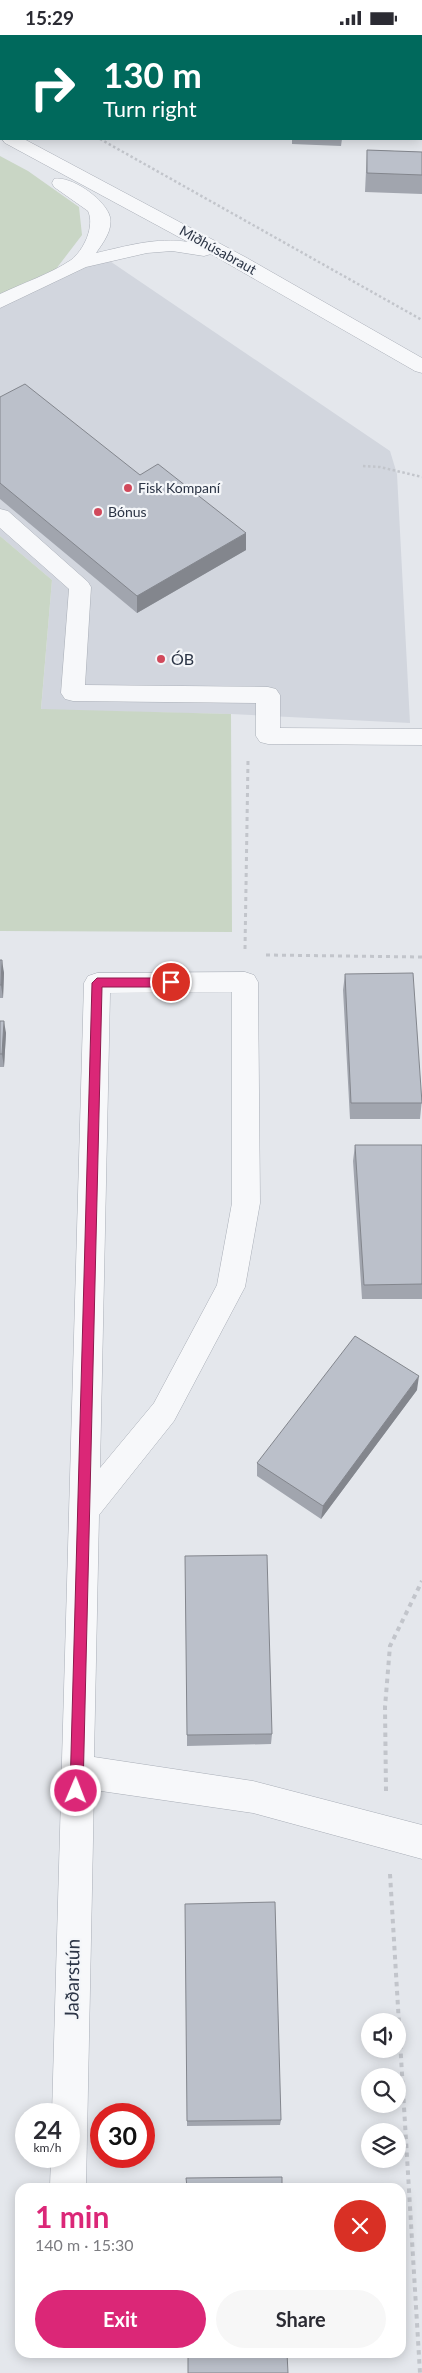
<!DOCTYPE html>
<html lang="en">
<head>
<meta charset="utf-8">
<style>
	body { margin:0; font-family:Lato,sans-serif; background:#f7f7f7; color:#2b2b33; height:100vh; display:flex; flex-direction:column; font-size:19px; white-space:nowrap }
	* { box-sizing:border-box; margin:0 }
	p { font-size:16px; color:#7c7c81 }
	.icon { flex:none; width:28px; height:28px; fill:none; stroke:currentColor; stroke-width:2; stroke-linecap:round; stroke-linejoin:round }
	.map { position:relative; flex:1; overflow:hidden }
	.panel { position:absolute; left:15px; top:2148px; width:391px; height:175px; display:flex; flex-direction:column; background:#fff; border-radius:15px; box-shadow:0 2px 12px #0003 }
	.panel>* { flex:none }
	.top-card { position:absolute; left:0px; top:0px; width:422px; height:105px; box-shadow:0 2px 12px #0003; background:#00695c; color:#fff; overflow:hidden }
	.controls { position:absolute; left:361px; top:1978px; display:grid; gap:10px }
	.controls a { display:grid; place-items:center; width:45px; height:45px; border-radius:50%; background:#fff; box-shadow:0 2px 12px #0003; font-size:25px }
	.speed { position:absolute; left:15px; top:2068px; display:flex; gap:10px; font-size:25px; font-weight:700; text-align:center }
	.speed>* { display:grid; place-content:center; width:65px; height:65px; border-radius:50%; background:#fff; box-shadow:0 2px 12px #0003; line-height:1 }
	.speed small { font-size:12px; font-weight:400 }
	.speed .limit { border:8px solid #d22; background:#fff; color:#111 }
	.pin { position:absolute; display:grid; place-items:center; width:42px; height:42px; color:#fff; margin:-21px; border:2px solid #fff; border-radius:50%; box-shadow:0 1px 5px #0007 }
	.me { position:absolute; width:55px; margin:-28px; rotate:1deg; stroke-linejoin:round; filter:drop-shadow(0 0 4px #0008) }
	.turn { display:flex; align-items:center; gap:18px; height:105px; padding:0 20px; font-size:22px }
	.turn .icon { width:65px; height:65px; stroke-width:2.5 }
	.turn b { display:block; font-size:35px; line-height:42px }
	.round { display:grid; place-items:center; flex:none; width:52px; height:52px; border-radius:26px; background:#f7f7f7 }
	.head { display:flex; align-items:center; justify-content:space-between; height:85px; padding:0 20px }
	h1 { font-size:30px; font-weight:700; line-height:38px; color:#db2777 }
	.cta { display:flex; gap:10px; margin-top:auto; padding:10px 20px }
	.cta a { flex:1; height:58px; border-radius:30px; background:#db2777; color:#fff; font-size:20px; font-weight:700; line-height:58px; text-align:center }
	.cta a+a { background:#f7f7f7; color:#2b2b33 }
	.status { display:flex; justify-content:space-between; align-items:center; height:35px; padding:0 25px; background:#fff; direction:ltr }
	.status svg { height:14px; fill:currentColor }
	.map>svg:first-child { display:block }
</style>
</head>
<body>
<div class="status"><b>15:29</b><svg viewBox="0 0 49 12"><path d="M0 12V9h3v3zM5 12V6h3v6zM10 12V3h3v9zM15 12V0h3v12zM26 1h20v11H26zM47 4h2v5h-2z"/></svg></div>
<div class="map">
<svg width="422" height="2338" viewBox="0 0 422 2338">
	<rect width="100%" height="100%" fill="#e4e7ec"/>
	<path fill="#d2d6de" d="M 95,216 L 390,416 L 397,439 L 410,688 L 231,679 L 41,675 L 52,545 L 0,501 L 0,259 Z"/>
	<path fill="#c9d6c5" d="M 0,121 L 28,136 L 79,172 L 82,200 L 56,234 L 0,259 Z
		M 0,501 L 52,545 L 41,674 L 231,679 L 232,897 L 0,896 Z"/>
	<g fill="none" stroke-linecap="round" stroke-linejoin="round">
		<g stroke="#a9aeb7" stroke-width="1">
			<path id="minor" d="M 0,77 L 1,77 L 1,88 L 0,88 Z
				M 2,104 L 24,104 L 247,223 L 422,323 L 422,338 L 415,336 L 211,219 L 204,221 L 172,216 L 147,218 L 86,232 L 0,273 L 0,259 C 23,248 50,239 71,225 C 84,215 95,191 88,176 L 54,152 L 52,148 L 54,144 C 71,140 106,165 110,182 C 113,195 103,208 96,218 C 127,211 156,202 188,207 L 5,108 Z
				M 0,474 L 8,476 L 88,547 L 91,552 L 85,650 L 268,652 L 276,654 L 280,660 L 280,693 L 422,694 L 422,710 L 268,709 L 260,707 L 256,701 L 256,668 L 73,666 L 65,664 L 61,658 L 69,554 L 0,493 Z
				M 245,937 L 254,940 L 258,947 L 260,1168 L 245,1252 L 174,1386 L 99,1480 L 94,1722 L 253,1746 L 422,1790 L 422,1824 L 253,1778 L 94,1755 L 86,2152 L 50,2152 L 51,2121 L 69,2121 L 69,2079 L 52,2079 L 84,948 L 88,941 L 97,938 ZM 232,957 L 232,1168 L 217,1250 L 154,1368 L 100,1433 L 110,958 Z"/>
		</g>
		<path stroke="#c2c5cb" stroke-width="2.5" stroke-dasharray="2.5 2.5" stroke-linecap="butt" d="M 0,3 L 1,7
			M 100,104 L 422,285
			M 363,431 L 380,432 L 422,442"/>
		<path stroke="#c2c5cb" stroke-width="3" stroke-dasharray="4 4" stroke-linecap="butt" d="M 245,914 L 248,725
			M 266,920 L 422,922"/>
		<path stroke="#c2c5cb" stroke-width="4" stroke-dasharray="4.5 4.5" stroke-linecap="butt" d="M 386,1756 L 385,1672 L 390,1611 L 422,1546
			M 390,1839 L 420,2338"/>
		<use href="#minor" fill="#f7f8fa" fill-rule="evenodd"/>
	</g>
	<path fill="#a1a5ae" d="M 422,0 L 422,40 L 421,40 L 421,1 Z
		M 292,104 L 342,104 L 341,111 L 292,109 Z
		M 367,115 L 422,117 L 422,159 L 365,157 Z
		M 0,362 L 140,440 L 246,515 L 137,578 L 0,464 Z
		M 0,925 L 4,938 L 3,963 L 0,963 Z
		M 345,939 L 422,1064 L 420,1084 L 350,1084 L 343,955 Z
		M 0,986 L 6,998 L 4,1032 L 0,1032 Z
		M 355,1110 L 422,1110 L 422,1264 L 362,1264 L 353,1126 Z
		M 417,1355 L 321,1484 L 257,1441 L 257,1428 Z
		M 272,1699 L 271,1709 L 187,1711 L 187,1700 Z
		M 281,2085 L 280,2090 L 187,2091 L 187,2086 Z"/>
	<path fill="#83868d" d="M 246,498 L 246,515 L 137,578 L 137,561 Z
		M 2,925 L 4,938 L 3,963 L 1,950 Z
		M 4,986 L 6,998 L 4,1032 L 2,1019 Z
		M 419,1341 L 417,1355 L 321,1484 L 323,1471 Z"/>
	<path fill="#bbc0ca" stroke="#83868d" d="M 391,0 L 422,0 L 422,21 L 421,21 L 421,1 L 391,1 Z
		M 367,115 L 422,117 L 422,140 L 367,138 Z
		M 25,349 L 140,440 L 158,429 L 246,498 L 137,561 L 0,448 L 0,362 Z
		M 0,925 L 2,925 L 1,950 L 0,950 Z
		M 413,938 L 422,1068 L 351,1068 L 345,939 Z
		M 0,986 L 4,986 L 2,1019 L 0,1019 Z
		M 355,1110 L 422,1110 L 422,1249 L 364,1250 Z
		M 355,1301 L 419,1341 L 323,1471 L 257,1428 Z
		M 267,1520 L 272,1699 L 187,1700 L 185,1521 Z
		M 275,1867 L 281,2085 L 187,2086 L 185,1869 Z
		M 282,2142 L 282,2152 L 187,2152 L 186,2143 Z
		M 188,2318 L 287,2318 L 288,2338 L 188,2338 Z"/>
	<path fill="#db2777" stroke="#8e194d" d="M 97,943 L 171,943 L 176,947 L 171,952 L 102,952 L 83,1756 L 81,1761 L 76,1763 L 71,1761 L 70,1756 L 92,948 Z"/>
	<g fill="#d1495b" stroke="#f4f6f9" stroke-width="2">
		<circle cx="128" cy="453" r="5"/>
		<circle cx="98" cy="477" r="5"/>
		<circle cx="161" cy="624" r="5"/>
	</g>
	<g text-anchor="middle" stroke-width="4.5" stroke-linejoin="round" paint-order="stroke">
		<g font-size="14" fill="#2b3445" stroke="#f4f6f9">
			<text transform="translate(218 215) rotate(29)" y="5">Miðhúsabraut</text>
		</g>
		<g font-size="14" fill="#2b3445" stroke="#f4f6f9" text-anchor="start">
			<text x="138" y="458">Fisk Kompaní</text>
			<text x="108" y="482">Bónus</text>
		</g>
		<g font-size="16" fill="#2b3445" stroke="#f4f6f9" text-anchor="start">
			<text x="171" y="630">ÓB</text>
		</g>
		<g font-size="19" fill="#2b3445" stroke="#f4f6f9">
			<text transform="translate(72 1944) rotate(-89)" y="7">Jaðarstún</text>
		</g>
	</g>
</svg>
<div class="controls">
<a><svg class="icon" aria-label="sound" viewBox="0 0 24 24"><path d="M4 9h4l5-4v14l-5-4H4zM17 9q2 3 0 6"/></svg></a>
<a><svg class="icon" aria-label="search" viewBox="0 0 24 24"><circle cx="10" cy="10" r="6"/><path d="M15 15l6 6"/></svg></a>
<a><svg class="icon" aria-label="layers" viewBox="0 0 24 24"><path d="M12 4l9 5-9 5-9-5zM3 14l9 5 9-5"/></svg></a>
</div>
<div class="speed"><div>24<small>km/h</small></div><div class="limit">30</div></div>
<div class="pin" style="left:171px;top:947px;background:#d93025"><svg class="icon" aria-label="arrive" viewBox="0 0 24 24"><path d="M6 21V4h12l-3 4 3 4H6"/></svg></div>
<svg class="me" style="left:76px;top:1756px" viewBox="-20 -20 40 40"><circle r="17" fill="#db2777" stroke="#fff" stroke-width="3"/><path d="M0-11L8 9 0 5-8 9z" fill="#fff"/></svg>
<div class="top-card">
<div class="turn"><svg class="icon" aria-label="right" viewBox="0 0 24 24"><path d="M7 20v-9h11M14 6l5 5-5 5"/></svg><div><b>130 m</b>Turn right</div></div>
</div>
<section class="panel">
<div class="head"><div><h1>1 min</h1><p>140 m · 15:30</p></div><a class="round" style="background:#d93025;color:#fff"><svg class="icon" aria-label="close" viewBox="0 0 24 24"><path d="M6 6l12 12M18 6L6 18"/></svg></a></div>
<div class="cta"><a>Exit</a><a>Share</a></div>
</section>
</div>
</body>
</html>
